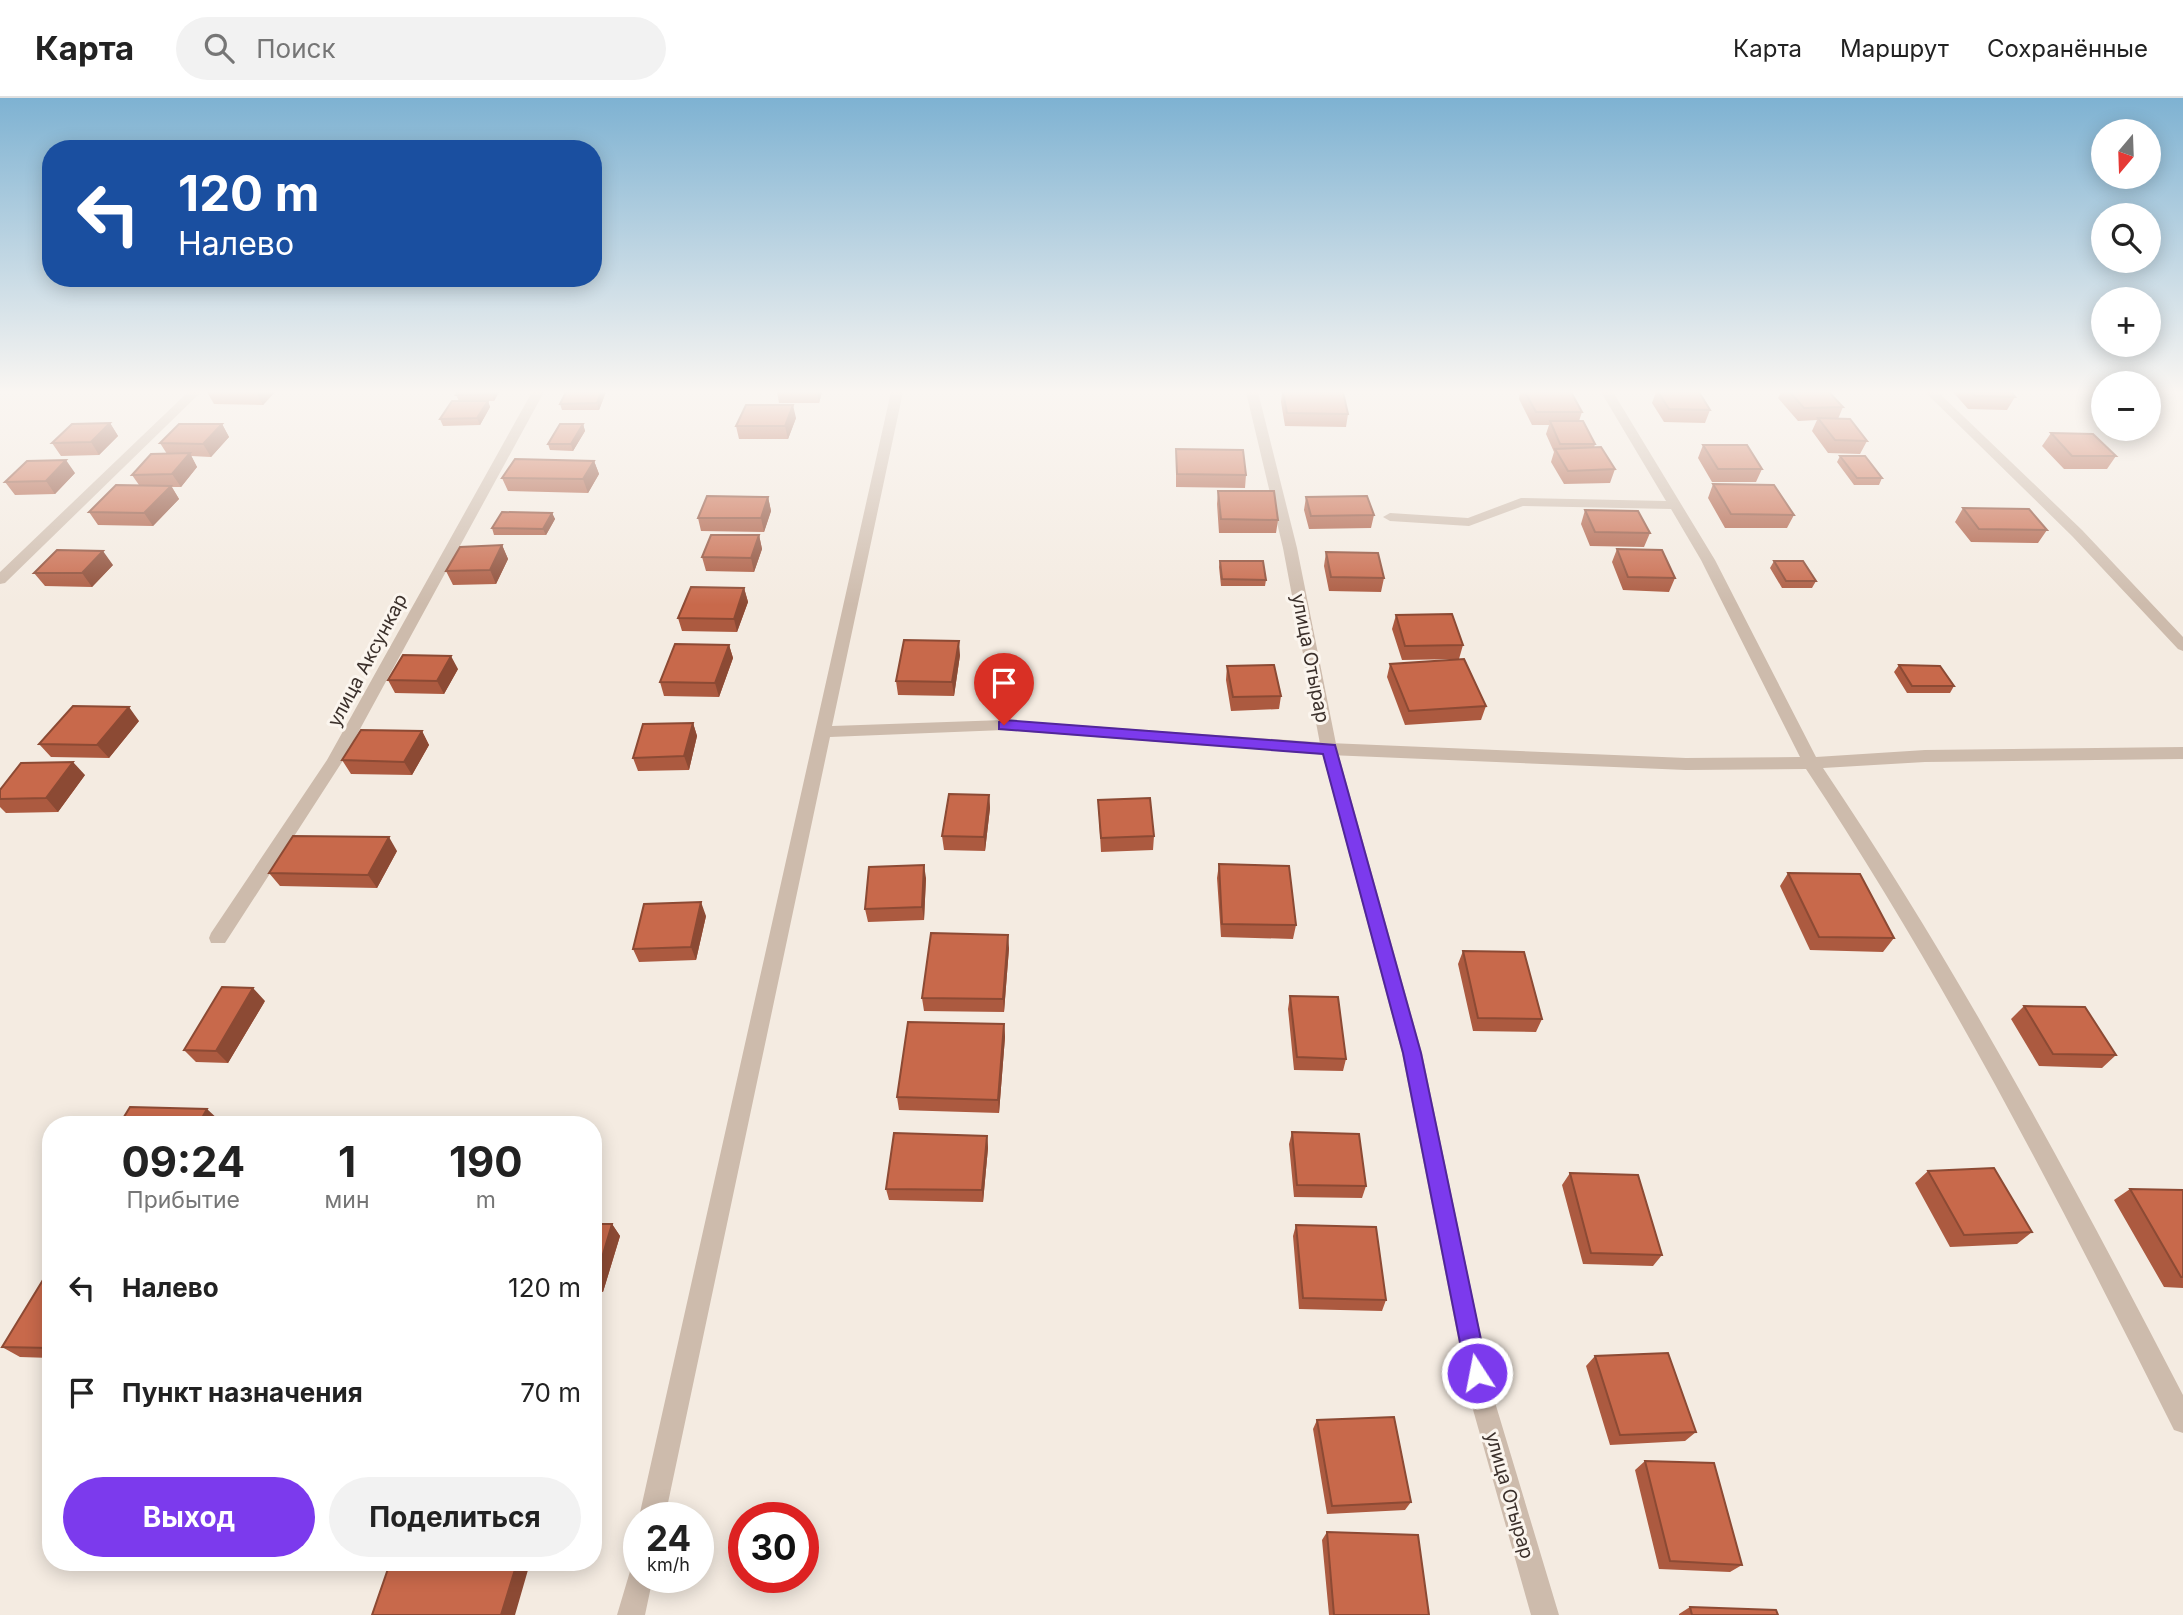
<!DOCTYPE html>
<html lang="ru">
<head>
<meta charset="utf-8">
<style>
	body { margin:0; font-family:Inter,sans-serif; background:#f2f2f2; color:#222; height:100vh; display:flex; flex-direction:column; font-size:26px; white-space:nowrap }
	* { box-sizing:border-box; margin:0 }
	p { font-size:23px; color:#767676 }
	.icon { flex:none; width:38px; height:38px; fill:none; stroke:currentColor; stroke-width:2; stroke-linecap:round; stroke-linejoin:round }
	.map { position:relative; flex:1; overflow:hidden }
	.sheet { position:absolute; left:42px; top:1018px; width:560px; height:455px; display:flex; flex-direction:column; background:#fff; border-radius:28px; box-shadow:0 4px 18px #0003 }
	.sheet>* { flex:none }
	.banner { position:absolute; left:42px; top:42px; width:560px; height:147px; border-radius:28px; box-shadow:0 4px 18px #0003; background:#1a4fa0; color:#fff; overflow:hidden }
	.needle { width:46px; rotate:199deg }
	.fabs { position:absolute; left:2091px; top:21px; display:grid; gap:14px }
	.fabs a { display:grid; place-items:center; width:70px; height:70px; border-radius:50%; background:#fff; box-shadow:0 4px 18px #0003; font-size:35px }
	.speed { position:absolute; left:623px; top:1404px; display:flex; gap:14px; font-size:35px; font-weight:700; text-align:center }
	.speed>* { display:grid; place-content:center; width:91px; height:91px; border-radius:50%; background:#fff; box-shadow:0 4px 18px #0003; line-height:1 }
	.speed small { font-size:18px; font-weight:400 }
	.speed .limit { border:10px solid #d22; background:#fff; color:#111 }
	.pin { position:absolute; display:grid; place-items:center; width:60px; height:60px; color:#fff; margin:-72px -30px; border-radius:50% 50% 50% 0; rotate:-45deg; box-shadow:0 0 7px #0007 }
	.pin .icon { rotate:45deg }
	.me { position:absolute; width:77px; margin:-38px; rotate:349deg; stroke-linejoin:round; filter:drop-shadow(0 0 5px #0008) }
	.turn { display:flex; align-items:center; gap:24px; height:147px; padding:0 21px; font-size:32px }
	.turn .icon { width:91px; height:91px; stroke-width:2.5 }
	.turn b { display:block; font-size:49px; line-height:60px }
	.eta { display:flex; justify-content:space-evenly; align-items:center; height:119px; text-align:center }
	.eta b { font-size:42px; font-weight:700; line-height:49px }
	.cta { display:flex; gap:14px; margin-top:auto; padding:14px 21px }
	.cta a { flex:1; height:80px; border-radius:42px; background:#7c3aed; color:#fff; font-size:28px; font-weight:700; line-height:80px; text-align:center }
	.cta a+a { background:#f2f2f2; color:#222 }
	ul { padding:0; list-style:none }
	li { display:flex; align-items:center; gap:21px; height:105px; padding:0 21px }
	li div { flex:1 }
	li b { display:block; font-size:26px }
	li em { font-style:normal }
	header { display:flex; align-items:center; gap:42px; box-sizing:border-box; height:98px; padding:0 35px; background:#fff; border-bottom:2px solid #e0e0e0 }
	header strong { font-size:33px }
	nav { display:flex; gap:38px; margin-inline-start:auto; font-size:24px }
	.search { width:490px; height:63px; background:#f2f2f2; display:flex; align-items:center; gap:18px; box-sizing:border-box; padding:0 24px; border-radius:38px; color:#767676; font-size:26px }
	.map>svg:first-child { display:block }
</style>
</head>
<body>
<header>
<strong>Карта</strong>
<div class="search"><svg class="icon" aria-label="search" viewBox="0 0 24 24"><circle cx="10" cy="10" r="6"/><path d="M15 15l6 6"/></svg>Поиск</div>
<nav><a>Карта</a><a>Маршрут</a><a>Сохранённые</a></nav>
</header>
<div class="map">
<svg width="2183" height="1517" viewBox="0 0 2183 1517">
	<rect width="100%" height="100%" fill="#f4ebe1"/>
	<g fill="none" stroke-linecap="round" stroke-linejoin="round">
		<path fill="#cdbbac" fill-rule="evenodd" d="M 188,294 L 201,294 L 5,485 L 0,486 L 0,474 Z
			M 532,294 L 544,294 L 342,664 L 225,845 L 211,845 L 209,840 L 211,835 L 327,662 Z
			M 891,294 L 903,294 L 832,628 L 1004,622 L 1329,645 L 1686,660 L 1800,659 L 1701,462 L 1671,411 L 1523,408 L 1469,428 L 1390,423 L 1383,419 L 1390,415 L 1468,420 L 1521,400 L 1666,403 L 1601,294 L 1613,294 L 1715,462 L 1816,659 L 1925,652 L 2183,649 L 2183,661 L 1925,664 L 1823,670 C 1958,870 2072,1083 2183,1297 L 2183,1335 L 2174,1332 C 2061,1106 1946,882 1806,671 L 1686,672 L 1329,657 L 1004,632 L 830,639 L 665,1419 L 639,1419 Z
			M 1925,294 L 1938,294 L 2082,432 L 2183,539 L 2183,553 L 2178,551 L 2072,438 Z
			M 639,1466 L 639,1479 L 653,1479 L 645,1517 L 617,1517 L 631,1470 Z"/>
		<path fill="#cdbbac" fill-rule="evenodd" d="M 1246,294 L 1258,294 L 1297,450 L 1337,651 L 1422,955 L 1494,1301 L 1559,1517 L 1531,1517 L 1470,1301 L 1402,955 L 1321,651 L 1283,450 Z"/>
	</g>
	<path fill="#ac5a40" d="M 207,294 L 275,294 L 263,307 L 214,306 Z
		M 499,294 L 494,303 L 488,303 L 490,309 L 480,327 L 443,328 L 440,321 L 459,303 L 456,297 Z
		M 566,294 L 606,294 L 599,312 L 562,312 L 560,306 Z
		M 777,294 L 822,294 L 819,305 L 779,305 Z
		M 1282,294 L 1343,294 L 1348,316 L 1346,329 L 1285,328 L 1281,304 Z
		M 1520,294 L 1571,294 L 1582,314 L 1579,323 L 1595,346 L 1594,350 L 1615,371 L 1610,385 L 1564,386 L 1551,364 L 1554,354 L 1546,336 L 1549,327 L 1532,327 L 1519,301 Z
		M 1656,294 L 1699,294 L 1710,312 L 1705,325 L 1664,324 L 1652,305 Z
		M 1781,294 L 1829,294 L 1843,309 L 1838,321 L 1867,343 L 1860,356 L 1828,355 L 1812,333 L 1817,322 L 1798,323 L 1778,300 Z
		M 1953,294 L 2011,294 L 2015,299 L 2007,312 L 1968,311 Z
		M 796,320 L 788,341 L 739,341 L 736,328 Z
		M 110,325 L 118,338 L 99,357 L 61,358 L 52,345 Z
		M 222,326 L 229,339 L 211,359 L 191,358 L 197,369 L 181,389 L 172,389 L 179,401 L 153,428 L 98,427 L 89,414 L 139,387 L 132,377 L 167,356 L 160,345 Z
		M 583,326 L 585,333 L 573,353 L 550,352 L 548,346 Z
		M 2051,335 L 2116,358 L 2107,371 L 2064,371 L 2042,348 Z
		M 1703,347 L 1762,371 L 1756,384 L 1712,384 L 1698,360 Z
		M 1176,351 L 1246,377 L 1245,390 L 1176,389 Z
		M 1840,358 L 1882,380 L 1879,387 L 1854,387 L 1837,364 Z
		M 594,363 L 599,376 L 588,395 L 508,393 L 502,380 Z
		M 75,375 L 55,396 L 15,397 L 5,384 Z
		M 1713,386 L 1794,417 L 1787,430 L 1725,430 L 1708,400 Z
		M 1218,393 L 1278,422 L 1276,435 L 1219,435 L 1217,406 Z
		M 768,399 L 771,413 L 764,434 L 701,433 L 698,420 Z
		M 1306,399 L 1374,417 L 1371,430 L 1309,431 L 1304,412 Z
		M 1963,410 L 2047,432 L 2038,445 L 1971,444 L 1955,424 Z
		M 1585,412 L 1650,435 L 1644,449 L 1590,448 L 1581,426 Z
		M 552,415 L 555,421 L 546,437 L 494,437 L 492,430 Z
		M 759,437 L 762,451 L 754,474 L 706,473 L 702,459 Z
		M 502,447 L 508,461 L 496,486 L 453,487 L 446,473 Z
		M 1617,451 L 1675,480 L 1669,494 L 1623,492 L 1612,464 Z
		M 1326,454 L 1384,480 L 1381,494 L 1329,493 L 1324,468 Z
		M 1220,463 L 1266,482 L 1265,488 L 1221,488 L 1219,469 Z
		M 1774,463 L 1816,483 L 1812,490 L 1782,490 L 1770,470 Z
		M 113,467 L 92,489 L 45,488 L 34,475 Z
		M 744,490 L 748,504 L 737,534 L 682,533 L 678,520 Z
		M 1396,517 L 1463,547 L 1459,561 L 1402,562 L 1392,531 Z
		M 729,547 L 733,560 L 719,599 L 664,598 L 660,584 Z
		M 960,557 L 954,598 L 898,597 L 896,583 Z
		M 1390,566 L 1486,608 L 1481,622 L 1405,627 L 1387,579 Z
		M 1899,567 L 1954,588 L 1950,595 L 1907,595 L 1894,574 Z
		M 1227,568 L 1281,598 L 1279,611 L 1231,613 L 1226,582 Z
		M 458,571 L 444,596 L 395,595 L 388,582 Z
		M 139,623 L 109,660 L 51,659 L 39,646 Z
		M 693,625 L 697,638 L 689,672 L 638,673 L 633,660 Z
		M 422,633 L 429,647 L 412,677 L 351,676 L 342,662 Z
		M 85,677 L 58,714 L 6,715 L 0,709 L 0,692 Z
		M 989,697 L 990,710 L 985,753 L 944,752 L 942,738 Z
		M 1098,702 L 1154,738 L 1153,752 L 1101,754 Z
		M 397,753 L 377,790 L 280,788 L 269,775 Z
		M 1219,766 L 1296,827 L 1293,841 L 1221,839 L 1217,780 Z
		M 1788,775 L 1894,840 L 1883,854 L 1810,852 L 1780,788 Z
		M 926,780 L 924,822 L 868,824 L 865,811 Z
		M 706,818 L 696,862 L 639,864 L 633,851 Z
		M 1009,850 L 1004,914 L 924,913 L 922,900 Z
		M 1463,853 L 1542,921 L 1536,934 L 1473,933 L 1458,866 Z
		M 1290,898 L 1346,961 L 1343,973 L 1294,972 L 1288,911 Z
		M 265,903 L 228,965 L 196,964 L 184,952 Z
		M 2024,908 L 2116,957 L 2102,970 L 2039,968 L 2011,921 Z
		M 1004,926 L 1005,939 L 999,1015 L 899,1012 L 897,999 Z
		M 1292,1034 L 1366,1088 L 1362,1100 L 1294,1099 L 1289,1046 Z
		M 987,1038 L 988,1050 L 983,1104 L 889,1102 L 886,1091 Z
		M 1928,1073 L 2032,1134 L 2017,1146 L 1950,1149 L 1915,1085 Z
		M 1570,1075 L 1662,1157 L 1653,1168 L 1583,1166 L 1562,1087 Z
		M 2130,1091 L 2183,1092 L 2183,1190 L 2164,1189 L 2114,1102 Z
		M 593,1126 L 612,1126 L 620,1138 L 603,1194 L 593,1194 Z
		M 1296,1127 L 1386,1202 L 1382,1213 L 1299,1211 L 1293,1138 Z
		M 51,1177 L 51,1260 L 20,1259 L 2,1249 Z
		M 1595,1258 L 1696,1334 L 1685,1343 L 1610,1347 L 1586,1268 Z
		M 1317,1322 L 1411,1404 L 1405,1412 L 1327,1416 L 1313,1331 Z
		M 1645,1363 L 1742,1467 L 1730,1474 L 1659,1471 L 1635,1372 Z
		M 1327,1434 L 1429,1517 L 1329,1517 L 1322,1442 Z
		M 1690,1509 L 1778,1517 L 1679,1517 L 1679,1516 Z"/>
	<path fill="#8c4a34" d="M 256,294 L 275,294 L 263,307 Z
		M 493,294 L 499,294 L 494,303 L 492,296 Z
		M 601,294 L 606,294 L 599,312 L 597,305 Z
		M 817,294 L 822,294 L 819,305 Z
		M 488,303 L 490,309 L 480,327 L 477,320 Z
		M 793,307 L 796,320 L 788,341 L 785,328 Z
		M 110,325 L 118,338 L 99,357 L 91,344 Z
		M 222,326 L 229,339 L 211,359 L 203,346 Z
		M 583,326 L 585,333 L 573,353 L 571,346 Z
		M 190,355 L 197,369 L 181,389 L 172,376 Z
		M 66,362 L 75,375 L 55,396 L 46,383 Z
		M 594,363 L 599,376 L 588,395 L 583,381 Z
		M 171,388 L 179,401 L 153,428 L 144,415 Z
		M 768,399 L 771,413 L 764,434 L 761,420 Z
		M 552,415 L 555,421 L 546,437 L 543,431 Z
		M 759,437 L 762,451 L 754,474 L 751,460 Z
		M 502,447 L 508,461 L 496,486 L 490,472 Z
		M 103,453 L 113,467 L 92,489 L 82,475 Z
		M 744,490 L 748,504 L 737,534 L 734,521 Z
		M 959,543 L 960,557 L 954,598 L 952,584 Z
		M 729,547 L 733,560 L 719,599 L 715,585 Z
		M 451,558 L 458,571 L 444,596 L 437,583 Z
		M 129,609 L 139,623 L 109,660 L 97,647 Z
		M 693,625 L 697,638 L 689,672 L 684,658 Z
		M 422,633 L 429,647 L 412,677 L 404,664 Z
		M 73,664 L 85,677 L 58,714 L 46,700 Z
		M 989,697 L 990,710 L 985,753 L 984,739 Z
		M 389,739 L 397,753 L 377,790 L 368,777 Z
		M 924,767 L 926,780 L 924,822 L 922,809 Z
		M 701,804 L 706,818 L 696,862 L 691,849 Z
		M 1008,837 L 1009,850 L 1004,914 L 1003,901 Z
		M 253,890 L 265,903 L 228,965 L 216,953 Z
		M 1004,926 L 1005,939 L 999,1015 L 998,1002 Z
		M 207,1011 L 220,1023 L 218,1027 L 198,1027 Z
		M 987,1038 L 988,1050 L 983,1104 L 982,1092 Z
		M 612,1126 L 620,1138 L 603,1194 L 595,1183 Z
		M 517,1465 L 530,1465 L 515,1517 L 501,1517 Z"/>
	<path fill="#c8694b" stroke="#8c4a34" stroke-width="2" d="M 458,294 L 493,294 L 492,296 L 456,297 Z
		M 566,294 L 601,294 L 597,305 L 560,306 Z
		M 1283,294 L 1343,294 L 1348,316 L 1287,315 Z
		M 1525,294 L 1571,294 L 1582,314 L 1536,314 Z
		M 1658,294 L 1699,294 L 1710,312 L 1669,311 Z
		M 1790,294 L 1829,294 L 1843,309 L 1804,310 Z
		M 1972,294 L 2011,294 L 2015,299 L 1975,298 Z
		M 452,303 L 488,303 L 477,320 L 440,321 Z
		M 746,307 L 793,307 L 785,328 L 736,328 Z
		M 1818,320 L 1850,321 L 1867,343 L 1835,342 Z
		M 1550,323 L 1583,323 L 1595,346 L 1560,346 Z
		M 110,325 L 91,344 L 52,345 L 72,326 Z
		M 179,326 L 222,326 L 203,346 L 160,345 Z
		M 560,326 L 583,326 L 571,346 L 548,346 Z
		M 2051,335 L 2093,336 L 2116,358 L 2072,358 Z
		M 1703,347 L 1747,347 L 1762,371 L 1718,371 Z
		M 1601,349 L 1615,371 L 1568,373 L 1555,351 Z
		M 1176,351 L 1243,352 L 1246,377 L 1177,376 Z
		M 190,355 L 172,376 L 132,377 L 151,356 Z
		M 1840,358 L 1865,358 L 1882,380 L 1857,380 Z
		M 515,361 L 594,363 L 583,381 L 502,380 Z
		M 66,362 L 46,383 L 5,384 L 27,363 Z
		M 1713,386 L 1774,387 L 1794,417 L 1731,416 Z
		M 116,387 L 171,388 L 144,415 L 89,414 Z
		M 1218,393 L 1274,393 L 1278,422 L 1221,421 Z
		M 707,398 L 768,399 L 761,420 L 698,420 Z
		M 1367,398 L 1374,417 L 1311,418 L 1306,399 Z
		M 1963,410 L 2029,411 L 2047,432 L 1979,431 Z
		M 1585,412 L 1638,413 L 1650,435 L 1595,434 Z
		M 502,414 L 552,415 L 543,431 L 492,430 Z
		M 711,437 L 759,437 L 751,460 L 702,459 Z
		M 502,447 L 490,472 L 446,473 L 460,449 Z
		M 1617,451 L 1662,452 L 1675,480 L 1628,479 Z
		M 57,452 L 103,453 L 82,475 L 34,475 Z
		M 1326,454 L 1378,455 L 1384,480 L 1331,479 Z
		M 1220,463 L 1263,463 L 1266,482 L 1222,481 Z
		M 1774,463 L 1803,463 L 1816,483 L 1786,483 Z
		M 691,489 L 744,490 L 734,521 L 678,520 Z
		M 1452,516 L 1463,547 L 1405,548 L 1396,517 Z
		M 904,542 L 959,543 L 952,584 L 896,583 Z
		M 675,546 L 729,547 L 715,585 L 660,584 Z
		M 403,557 L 451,558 L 437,583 L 388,582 Z
		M 1464,561 L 1486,608 L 1409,613 L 1390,566 Z
		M 1274,567 L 1281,598 L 1233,599 L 1227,568 Z
		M 1899,567 L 1940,568 L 1954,588 L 1912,588 Z
		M 73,608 L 129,609 L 97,647 L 39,646 Z
		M 693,625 L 684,658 L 633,660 L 643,626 Z
		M 361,632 L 422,633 L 404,664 L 342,662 Z
		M 73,664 L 46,700 L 0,701 L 0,692 L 21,665 Z
		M 949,696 L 989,697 L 984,739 L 942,738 Z
		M 1150,700 L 1154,738 L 1101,740 L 1098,702 Z
		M 293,738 L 389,739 L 368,777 L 269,775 Z
		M 1219,766 L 1289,768 L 1296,827 L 1222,826 Z
		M 924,767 L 922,809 L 865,811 L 869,769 Z
		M 1788,775 L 1860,776 L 1894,840 L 1819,839 Z
		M 701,804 L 691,849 L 633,851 L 644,806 Z
		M 931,835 L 1008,837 L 1003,901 L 922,900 Z
		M 1463,853 L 1524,854 L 1542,921 L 1478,920 Z
		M 222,889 L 253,890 L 216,953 L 184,952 Z
		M 1290,898 L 1338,899 L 1346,961 L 1297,959 Z
		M 2024,908 L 2085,909 L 2116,957 L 2053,956 Z
		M 908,924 L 1004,926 L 998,1002 L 897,999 Z
		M 130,1009 L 207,1011 L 198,1027 L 119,1027 Z
		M 1292,1034 L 1359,1036 L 1366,1088 L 1297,1087 Z
		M 894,1035 L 987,1038 L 982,1092 L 886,1091 Z
		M 1994,1070 L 2032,1134 L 1964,1137 L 1928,1073 Z
		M 1570,1075 L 1638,1077 L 1662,1157 L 1591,1155 Z
		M 2130,1091 L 2183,1092 L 2183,1179 L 2181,1179 Z
		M 593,1126 L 612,1126 L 595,1183 L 593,1183 Z
		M 1296,1127 L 1376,1129 L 1386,1202 L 1303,1200 Z
		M 46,1177 L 51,1177 L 50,1250 L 2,1249 Z
		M 1668,1255 L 1696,1334 L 1620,1337 L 1595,1258 Z
		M 1394,1319 L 1411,1404 L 1332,1408 L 1317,1322 Z
		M 1645,1363 L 1714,1365 L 1742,1467 L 1670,1463 Z
		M 1327,1434 L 1418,1437 L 1429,1517 L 1334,1517 Z
		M 390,1465 L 517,1465 L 501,1517 L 372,1517 Z
		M 1690,1509 L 1776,1512 L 1778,1517 L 1692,1517 Z"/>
	<linearGradient id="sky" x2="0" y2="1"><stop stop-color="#7eb2d2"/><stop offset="0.58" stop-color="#faf6f2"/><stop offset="1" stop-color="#faf6f2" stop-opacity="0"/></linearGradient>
	<rect width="2183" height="507" fill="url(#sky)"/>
	<path fill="#7c3aed" stroke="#51269a" stroke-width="2" d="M 1004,622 L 1335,647 L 1421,955 L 1488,1275 L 1485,1282 L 1477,1286 L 1469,1282 L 1466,1275 L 1403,955 L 1323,656 L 999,631 L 999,624 Z"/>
	<g text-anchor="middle" stroke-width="6" stroke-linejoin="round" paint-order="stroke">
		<g font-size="19" fill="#3b302b" stroke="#fbf5ee">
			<text transform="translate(1311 560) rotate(79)" y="7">улица Отырар</text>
			<text transform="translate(367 562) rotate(-62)" y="7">улица Аксункар</text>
			<text transform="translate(1510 1397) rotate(74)" y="7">улица Отырар</text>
		</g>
	</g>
</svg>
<div class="fabs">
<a><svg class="needle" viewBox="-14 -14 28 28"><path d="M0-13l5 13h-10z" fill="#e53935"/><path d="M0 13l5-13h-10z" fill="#767676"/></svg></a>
<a><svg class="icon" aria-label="search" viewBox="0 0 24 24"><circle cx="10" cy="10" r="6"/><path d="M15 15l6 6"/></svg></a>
<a>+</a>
<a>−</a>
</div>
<div class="speed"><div>24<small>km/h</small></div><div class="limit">30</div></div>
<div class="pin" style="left:1004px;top:627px;background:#d93025"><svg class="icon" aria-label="arrive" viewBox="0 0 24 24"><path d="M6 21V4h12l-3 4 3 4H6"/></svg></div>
<svg class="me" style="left:1477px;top:1275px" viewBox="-20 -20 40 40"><circle r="17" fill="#7c3aed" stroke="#fff" stroke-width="3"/><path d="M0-11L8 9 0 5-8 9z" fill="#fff"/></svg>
<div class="banner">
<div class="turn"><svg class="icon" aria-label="left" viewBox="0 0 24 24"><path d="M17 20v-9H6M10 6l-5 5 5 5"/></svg><div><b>120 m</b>Налево</div></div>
</div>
<section class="sheet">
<div class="eta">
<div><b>09:24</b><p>Прибытие</p></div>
<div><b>1</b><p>мин</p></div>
<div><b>190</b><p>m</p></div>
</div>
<ul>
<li><svg class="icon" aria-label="left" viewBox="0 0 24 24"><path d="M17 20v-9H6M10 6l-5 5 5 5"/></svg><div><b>Налево</b></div><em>120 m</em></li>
<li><svg class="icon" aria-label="arrive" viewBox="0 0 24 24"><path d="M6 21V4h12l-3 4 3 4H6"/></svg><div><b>Пункт назначения</b></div><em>70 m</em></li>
</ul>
<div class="cta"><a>Выход</a><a>Поделиться</a></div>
</section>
</div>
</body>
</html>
